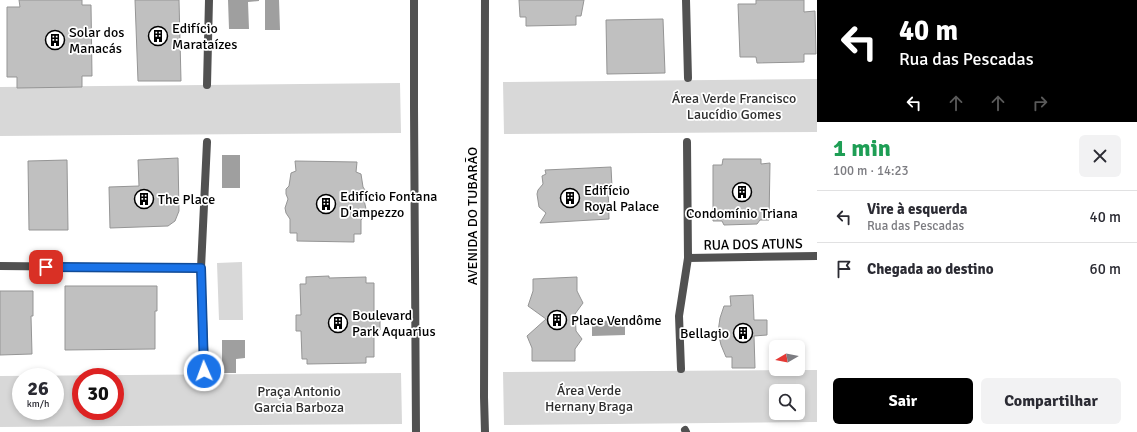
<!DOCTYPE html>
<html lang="pt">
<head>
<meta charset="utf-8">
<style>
	body { margin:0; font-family:Signika,sans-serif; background:#f2f2f3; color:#2b2b33; height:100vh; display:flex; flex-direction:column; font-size:15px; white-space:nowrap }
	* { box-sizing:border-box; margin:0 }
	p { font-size:13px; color:#7c7c81 }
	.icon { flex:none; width:22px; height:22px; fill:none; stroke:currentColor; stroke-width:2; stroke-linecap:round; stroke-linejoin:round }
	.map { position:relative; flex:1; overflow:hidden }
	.details { display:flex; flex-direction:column; background:#fff; width:320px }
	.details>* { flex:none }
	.top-card { background:#000; color:#fff; overflow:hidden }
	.needle { width:26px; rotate:260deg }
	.fabs { position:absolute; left:769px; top:340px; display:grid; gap:8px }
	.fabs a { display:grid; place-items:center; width:36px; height:36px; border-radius:6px; background:#fff; box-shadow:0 2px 6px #0003; font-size:20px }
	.speed { position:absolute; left:12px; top:368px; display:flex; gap:8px; font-size:20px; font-weight:700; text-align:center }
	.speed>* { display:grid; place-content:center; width:52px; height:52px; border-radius:50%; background:#fff; box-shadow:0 2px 6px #0003; line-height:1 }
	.speed small { font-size:10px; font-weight:400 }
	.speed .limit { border:6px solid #d22; background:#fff; color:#111 }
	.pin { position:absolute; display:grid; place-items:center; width:34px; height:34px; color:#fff; margin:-17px; border-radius:8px; box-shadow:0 2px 6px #0006 }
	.me { position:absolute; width:44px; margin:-22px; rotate:358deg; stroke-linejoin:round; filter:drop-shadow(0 0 3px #0008) }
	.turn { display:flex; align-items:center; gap:14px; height:84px; padding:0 16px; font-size:18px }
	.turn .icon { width:52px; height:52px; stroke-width:2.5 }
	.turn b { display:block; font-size:28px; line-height:34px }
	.lanes { display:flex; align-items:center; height:38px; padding:0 16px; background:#0003; justify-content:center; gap:20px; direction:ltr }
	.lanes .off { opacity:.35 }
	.round { display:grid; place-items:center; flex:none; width:42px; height:42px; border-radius:6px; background:#f2f2f3 }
	.headline { display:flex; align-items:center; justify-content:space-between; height:68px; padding:0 16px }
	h1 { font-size:24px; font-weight:700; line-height:30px; color:#1e9e55 }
	.cta { display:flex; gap:8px; margin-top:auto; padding:8px 16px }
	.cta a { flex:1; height:46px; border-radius:6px; background:#000; color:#fff; font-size:16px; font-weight:700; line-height:46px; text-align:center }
	.cta a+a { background:#f2f2f3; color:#2b2b33 }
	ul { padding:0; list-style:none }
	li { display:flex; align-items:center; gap:12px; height:52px; padding:0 16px; border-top:1px solid #e1e1e2 }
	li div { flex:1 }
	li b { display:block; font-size:15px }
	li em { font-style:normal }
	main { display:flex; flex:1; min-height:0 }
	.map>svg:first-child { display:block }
</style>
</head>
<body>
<main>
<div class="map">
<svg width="817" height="432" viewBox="0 0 817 432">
	<rect width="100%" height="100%" fill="#fff"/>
	<path fill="#d8d8d8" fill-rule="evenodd" d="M 817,79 L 817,132 L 504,134 L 503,82 Z
		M 400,83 L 401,133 L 0,136 L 0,87 Z
		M 242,262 L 243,320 L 219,320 L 217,263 Z
		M 817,370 L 817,422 L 504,425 L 503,372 ZM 776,391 L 798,391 L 798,413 L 776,413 Z
		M 401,373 L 402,424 L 0,427 L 0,376 ZM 21,377 L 55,377 L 55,411 L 21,411 ZM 81,377 L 115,377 L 115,411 L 81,411 Z"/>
	<path fill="#9f9f9f" d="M 228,0 L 259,0 L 259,1 L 248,2 L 249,29 L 229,29 Z
		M 265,0 L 279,0 L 280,30 L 265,30 Z
		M 222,155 L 240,155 L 240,188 L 222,188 Z
		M 625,320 L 625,335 L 592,336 L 592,321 Z
		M 222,340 L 245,340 L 245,358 L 236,359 L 236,373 L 222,373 Z"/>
	<path fill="#c0c0c0" stroke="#959595" d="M 19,0 L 82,0 L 82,5 L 91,5 L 92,76 L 82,76 L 82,87 L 17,88 L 17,77 L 7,77 L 7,7 L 20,7 Z
		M 135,0 L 179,0 L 181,81 L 138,81 Z
		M 519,0 L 584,0 L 581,16 L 576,16 L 576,25 L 526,26 L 526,17 L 520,17 Z
		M 756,0 L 804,0 L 804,12 L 815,11 L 816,54 L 804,54 L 804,62 L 757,63 L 756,57 L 740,57 L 738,4 L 756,4 Z
		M 663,19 L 665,73 L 607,74 L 606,20 Z
		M 178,158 L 179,211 L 175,221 L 168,226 L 110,228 L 109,187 L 139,186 L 138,160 Z
		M 723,159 L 761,159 L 761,164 L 770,163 L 769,220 L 760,220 L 757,224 L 724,225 L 722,221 L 713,221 L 713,165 L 722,165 Z
		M 67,160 L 68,230 L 29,230 L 28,161 Z
		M 295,161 L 357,162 L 356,172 L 361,174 L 363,187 L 365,190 L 366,195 L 364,200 L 366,209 L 366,214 L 361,220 L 361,234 L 354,234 L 354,242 L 297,241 L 297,233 L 290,233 L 290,219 L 286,213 L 285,208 L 288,199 L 286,194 L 286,189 L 289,186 L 291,173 L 296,171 Z
		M 611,167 L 612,187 L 608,187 L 609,219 L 540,223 L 546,213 L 539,207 L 537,194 L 538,190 L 543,184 L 542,176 L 546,174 L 545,170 Z
		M 329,276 L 329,278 L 366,277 L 366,283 L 374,283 L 374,314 L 380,313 L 380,330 L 374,330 L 374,357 L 366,357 L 366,363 L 307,364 L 307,359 L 302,359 L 301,331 L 296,331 L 296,315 L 301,315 L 300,284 L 306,284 L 306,277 Z
		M 577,277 L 577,291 L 583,303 L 575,314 L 576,331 L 582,339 L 575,349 L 575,361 L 532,361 L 532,348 L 527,336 L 546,319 L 528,306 L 533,291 L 533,279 Z
		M 65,286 L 157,286 L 157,311 L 155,311 L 155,349 L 65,350 Z
		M 0,291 L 33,291 L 33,316 L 31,316 L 32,354 L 0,355 Z
		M 753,295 L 754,320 L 767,320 L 767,335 L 754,336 L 755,368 L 732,368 L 732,357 L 726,357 L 721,345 L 718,332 L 720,318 L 724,306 L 731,306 L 730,296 Z"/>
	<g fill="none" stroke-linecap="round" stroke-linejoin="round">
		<path stroke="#515151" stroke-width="8" d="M 414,0 L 414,107 L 416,432
			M 485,0 L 484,397 L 485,432
			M 686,0 L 688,78
			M 207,85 L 209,0
			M 688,258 L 817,256
			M 0,266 L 201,268
			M 681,369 L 679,316 L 688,258 L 687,142
			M 205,371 L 201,268 L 207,142
			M 685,430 L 686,432"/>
	</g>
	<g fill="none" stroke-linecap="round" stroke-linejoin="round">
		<g stroke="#114b97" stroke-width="10">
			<path id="route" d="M 46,267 L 201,268 L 204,371"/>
		</g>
		<use href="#route" stroke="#1a73e8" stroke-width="7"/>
	</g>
	<defs>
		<g id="building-ring" transform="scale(1)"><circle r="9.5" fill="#fff" stroke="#000" stroke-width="1.5"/><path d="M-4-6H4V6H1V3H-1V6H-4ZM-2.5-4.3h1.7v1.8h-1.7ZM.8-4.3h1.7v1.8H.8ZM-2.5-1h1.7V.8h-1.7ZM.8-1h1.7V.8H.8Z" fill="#000"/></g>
	</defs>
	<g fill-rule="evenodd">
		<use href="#building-ring" x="158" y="36"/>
		<use href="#building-ring" x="55" y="40"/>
		<use href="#building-ring" x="742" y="192"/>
		<use href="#building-ring" x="570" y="198"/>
		<use href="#building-ring" x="144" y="199"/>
		<use href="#building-ring" x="326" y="204"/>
		<use href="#building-ring" x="557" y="320"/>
		<use href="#building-ring" x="338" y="323"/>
		<use href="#building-ring" x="743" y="333"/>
	</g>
	<g text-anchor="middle" stroke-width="3.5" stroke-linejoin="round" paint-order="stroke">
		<g font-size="14" fill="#000" stroke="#fff" text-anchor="start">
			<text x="172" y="33">Edifício<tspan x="172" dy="16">Marataízes</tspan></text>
			<text x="69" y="37">Solar dos<tspan x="69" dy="16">Manacás</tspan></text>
			<text x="584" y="195">Edifício<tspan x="584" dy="16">Royal Palace</tspan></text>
			<text x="340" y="201">Edifício Fontana<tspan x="340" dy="16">D'ampezzo</tspan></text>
			<text x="158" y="204">The Place</text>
			<text x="742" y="218" text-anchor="middle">Condomínio Triana</text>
			<text x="352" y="320">Boulevard<tspan x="352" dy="16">Park Aquarius</tspan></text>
			<text x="571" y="325">Place Vendôme</text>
			<text x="729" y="338" text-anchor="end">Bellagio</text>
		</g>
		<g font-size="14" fill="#2f2f2f" stroke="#fff">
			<text x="734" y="103">Área Verde Francisco<tspan x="734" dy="16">Laucídio Gomes</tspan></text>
			<text x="589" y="395">Área Verde<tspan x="589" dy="16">Hernany Braga</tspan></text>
			<text x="299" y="396">Praça Antonio<tspan x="299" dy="16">Garcia Barboza</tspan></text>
		</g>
		<g font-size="14" fill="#000" stroke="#fff">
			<text transform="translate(472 216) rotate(-90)" y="5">AVENIDA DO TUBARÃO</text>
			<text transform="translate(753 244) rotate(-1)" y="5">RUA DOS ATUNS</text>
		</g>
	</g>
</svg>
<div class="fabs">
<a><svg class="needle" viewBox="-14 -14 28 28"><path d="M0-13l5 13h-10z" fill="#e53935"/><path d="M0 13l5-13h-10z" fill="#7c7c81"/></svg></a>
<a><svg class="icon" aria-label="search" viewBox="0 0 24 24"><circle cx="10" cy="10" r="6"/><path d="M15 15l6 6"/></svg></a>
</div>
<div class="speed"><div>26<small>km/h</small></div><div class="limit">30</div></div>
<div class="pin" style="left:46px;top:267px;background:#d93025"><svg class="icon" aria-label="arrive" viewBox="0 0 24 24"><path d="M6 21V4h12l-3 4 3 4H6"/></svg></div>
<svg class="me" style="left:204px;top:371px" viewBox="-20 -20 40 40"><circle r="17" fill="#1a73e8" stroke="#fff" stroke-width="3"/><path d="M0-11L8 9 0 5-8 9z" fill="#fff"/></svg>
</div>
<section class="details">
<div class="top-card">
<div class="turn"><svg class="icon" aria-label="left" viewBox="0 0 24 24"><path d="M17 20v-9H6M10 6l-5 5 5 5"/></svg><div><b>40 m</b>Rua das Pescadas</div></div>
<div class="lanes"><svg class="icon" aria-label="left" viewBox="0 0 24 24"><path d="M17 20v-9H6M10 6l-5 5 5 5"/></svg><svg class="icon off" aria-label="ahead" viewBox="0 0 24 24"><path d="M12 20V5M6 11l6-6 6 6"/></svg><svg class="icon off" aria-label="ahead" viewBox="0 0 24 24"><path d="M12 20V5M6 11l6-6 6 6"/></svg><svg class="icon off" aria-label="right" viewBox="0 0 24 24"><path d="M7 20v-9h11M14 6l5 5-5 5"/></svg></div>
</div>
<div class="headline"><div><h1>1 min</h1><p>100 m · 14:23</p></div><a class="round"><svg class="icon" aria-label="close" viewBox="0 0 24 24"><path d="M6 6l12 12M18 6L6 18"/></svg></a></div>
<ul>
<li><svg class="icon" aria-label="left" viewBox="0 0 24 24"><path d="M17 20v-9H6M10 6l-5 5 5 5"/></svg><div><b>Vire à esquerda</b><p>Rua das Pescadas</p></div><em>40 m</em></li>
<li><svg class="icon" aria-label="arrive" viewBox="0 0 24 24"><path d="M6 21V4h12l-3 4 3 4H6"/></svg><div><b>Chegada ao destino</b></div><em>60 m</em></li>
</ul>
<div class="cta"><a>Sair</a><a>Compartilhar</a></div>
</section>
</main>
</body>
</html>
